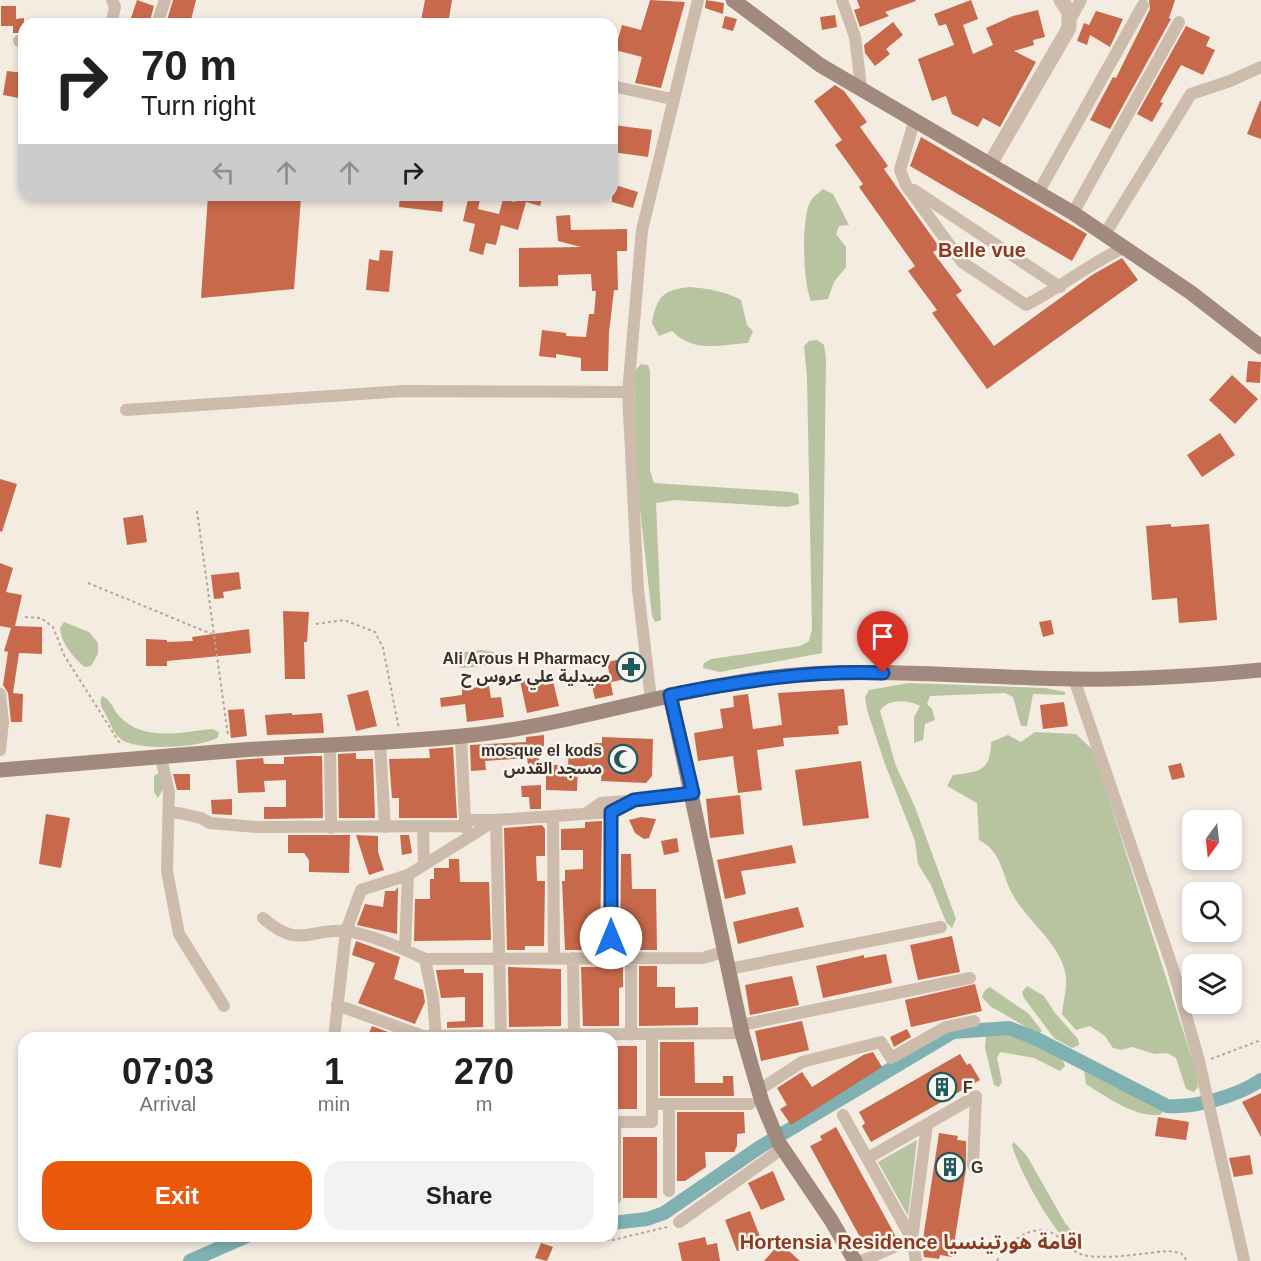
<!DOCTYPE html>
<html lang="en">
<head>
<meta charset="utf-8">
<style>
	body { margin:0; font-family:Helvetica,"Noto Sans Arabic",sans-serif; background:#f2f2f2; color:#202124; height:100vh; display:flex; flex-direction:column; font-size:22px; white-space:nowrap }
	* { box-sizing:border-box; margin:0 }
	p { font-size:20px; color:#757577 }
	.icon { flex:none; width:33px; height:33px; fill:none; stroke:currentColor; stroke-width:2; stroke-linecap:round; stroke-linejoin:round }
	.map { position:relative; flex:1; overflow:hidden }
	.details { position:absolute; left:18px; top:1032px; width:600px; height:210px; display:flex; flex-direction:column; background:#fff; border-radius:18px; box-shadow:0 3px 9px #0003 }
	.details>* { flex:none }
	.hud { position:absolute; left:18px; top:18px; width:600px; height:183px; border-radius:18px; box-shadow:0 3px 9px #0003; background:#fff; color:#202124; overflow:hidden }
	.needle { width:39px; rotate:195deg }
	.fabs { position:absolute; left:1182px; top:810px; display:grid; gap:12px }
	.fabs a { display:grid; place-items:center; width:60px; height:60px; border-radius:12px; background:#fff; box-shadow:0 3px 9px #0003; font-size:30px }
	.pin { position:absolute; display:grid; place-items:center; width:51px; height:51px; color:#fff; margin:-62px -26px; border-radius:50% 50% 50% 0; rotate:-45deg; box-shadow:0 0 6px #0007 }
	.pin .icon { rotate:45deg }
	.me { position:absolute; width:66px; margin:-33px; rotate:0deg; stroke-linejoin:round; filter:drop-shadow(0 0 4px #0008) }
	.turn { display:flex; align-items:center; gap:21px; height:126px; padding:0 24px; font-size:27px }
	.turn .icon { width:78px; height:78px; stroke-width:2.5 }
	.turn b { display:block; font-size:42px; line-height:51px }
	.lanes { display:flex; align-items:center; height:57px; padding:0 24px; background:#0003; justify-content:center; gap:30px; direction:ltr }
	.lanes .off { opacity:.35 }
	.eta { display:flex; justify-content:space-evenly; align-items:center; height:102px; text-align:center }
	.eta b { font-size:36px; font-weight:800; line-height:42px }
	.button { display:flex; gap:12px; margin-top:auto; padding:12px 24px }
	.button a { flex:1; height:69px; border-radius:18px; background:#ea580c; color:#fff; font-size:24px; font-weight:800; line-height:69px; text-align:center }
	.button a+a { background:#f2f2f2; color:#202124 }
	.map>svg:first-child { display:block }
</style>
</head>
<body>
<div class="map">
<svg width="1261" height="1261" viewBox="0 0 1261 1261">
	<rect width="100%" height="100%" fill="#f4ebe1"/>
	<path fill="#b8c4a0" d="M 823,189 L 833,194 L 849,225 L 839,226 L 836,234 L 846,247 L 846,267 L 834,282 L 828,299 L 811,301 C 803,283 801,220 810,202 C 812,197 819,193 823,189 Z
		M 690,287 C 709,289 725,291 741,300 L 747,325 L 753,331 L 748,343 C 720,345 693,353 672,331 L 659,336 L 652,323 C 657,296 663,290 690,287 Z
		M 817,340 L 824,345 L 826,358 L 822,653 L 720,672 L 703,668 L 704,663 L 711,659 L 800,646 L 809,641 L 812,629 L 807,377 L 804,346 L 809,341 Z
		M 641,364 L 648,365 L 650,371 L 650,471 L 654,483 L 791,492 L 798,494 L 799,504 L 788,507 L 675,500 L 656,503 L 661,620 L 655,622 L 652,616 L 635,465 L 634,372 Z
		M 64,622 L 89,632 L 98,643 L 98,654 L 91,666 L 85,667 C 74,659 60,641 60,628 Z
		M 480,650 L 494,652 L 494,665 L 463,668 L 459,667 L 453,659 L 456,653 Z
		M 909,683 L 1045,688 L 1065,692 L 1065,695 L 1033,694 L 1027,726 L 1021,726 L 1013,697 L 1005,693 L 930,696 L 927,704 L 932,709 L 935,720 L 925,724 L 923,740 L 914,743 L 914,717 L 920,706 C 909,700 887,698 880,711 L 896,766 L 915,807 L 956,919 L 952,928 L 946,922 L 931,885 L 918,864 L 915,841 L 885,764 L 867,710 L 865,697 L 869,690 Z
		M 102,696 C 111,699 113,710 120,717 C 145,742 181,732 212,729 L 219,732 L 218,737 C 204,748 138,751 122,740 C 114,734 111,725 107,717 C 103,709 98,704 102,696 Z
		M 1035,732 L 1076,734 L 1093,750 L 1197,1074 L 1198,1087 L 1194,1092 L 1186,1089 L 1176,1058 L 1167,1053 L 1155,1054 L 1132,1047 L 1121,1050 L 1113,1048 L 1105,1036 L 1090,1026 L 1076,1030 L 1062,1014 C 1063,1003 1067,989 1066,977 C 1062,945 1029,923 1014,897 C 1001,875 1003,852 979,840 L 977,803 L 947,786 L 953,775 C 979,772 991,771 991,742 L 1008,735 L 1021,742 Z
		M 160,772 L 163,789 L 158,798 L 154,792 L 154,776 Z
		M 1027,986 L 1044,996 L 1055,1013 L 1078,1039 L 1079,1045 L 1072,1048 L 1054,1038 L 1024,998 L 1022,992 Z
		M 990,987 L 1029,1014 L 1042,1031 L 1038,1034 L 990,1006 L 982,997 L 985,990 Z
		M 989,1032 C 1015,1032 1039,1044 1061,1056 L 1065,1066 L 1060,1071 L 1034,1058 L 1000,1052 L 997,1058 L 1002,1082 L 999,1087 L 994,1085 L 985,1048 L 986,1036 Z
		M 1089,1069 L 1156,1104 L 1163,1112 L 1160,1115 C 1134,1117 1108,1098 1086,1084 L 1084,1070 Z
		M 917,1140 L 908,1216 L 878,1162 Z
		M 1014,1142 L 1027,1156 L 1065,1223 L 1084,1245 L 1080,1250 C 1057,1244 1018,1168 1012,1145 Z"/>
	<g fill="none" stroke-linecap="round" stroke-linejoin="round">
		<path stroke="#7fb0b2" stroke-width="14" d="M 612,1223 L 647,1219 L 664,1213 L 760,1147 L 953,1032 L 1009,1028 L 1037,1039 L 1167,1106 C 1196,1108 1237,1096 1261,1080
			M 190,1261 L 247,1236"/>
	</g>
	<path fill="#c8694b" d="M 137,0 L 154,6 L 149,24 L 136,24 L 137,20 L 131,18 Z
		M 173,0 L 196,0 L 190,24 L 166,24 Z
		M 425,0 L 452,0 L 448,24 L 421,21 Z
		M 650,0 L 685,2 L 661,88 L 635,83 L 642,57 L 615,50 L 622,25 L 641,30 Z
		M 706,0 L 724,3 L 723,14 L 705,8 Z
		M 857,0 L 915,0 L 916,1 L 885,12 L 889,16 L 860,27 L 854,10 L 860,8 Z
		M 971,0 L 978,19 L 963,25 L 973,54 L 993,45 L 986,28 L 1013,16 L 1038,10 L 1045,37 L 1033,40 L 1034,45 L 1014,51 L 1036,62 L 1000,127 L 983,118 L 978,127 L 952,114 L 946,96 L 932,101 L 918,59 L 954,45 L 946,24 L 939,26 L 934,14 Z
		M 1149,0 L 1175,0 L 1169,18 L 1171,19 L 1110,129 L 1090,120 L 1113,77 L 1116,78 L 1150,9 Z
		M 1,6 L 16,6 L 16,19 L 24,18 L 24,33 L 13,33 L 13,26 L 1,26 Z
		M 1096,11 L 1123,19 L 1110,47 L 1090,35 L 1087,45 L 1077,41 L 1084,23 L 1089,25 Z
		M 835,15 L 837,27 L 822,30 L 820,17 Z
		M 725,16 L 737,19 L 733,31 L 722,28 Z
		M 893,22 L 903,35 L 886,49 L 890,54 L 875,66 L 865,53 L 864,45 Z
		M 1186,26 L 1210,37 L 1206,46 L 1215,50 L 1203,75 L 1181,65 L 1160,102 L 1163,103 L 1152,122 L 1137,114 Z
		M 7,71 L 24,73 L 24,99 L 3,95 Z
		M 835,85 L 844,91 L 867,122 L 860,127 L 888,166 L 884,169 L 940,248 L 933,252 L 962,291 L 956,295 L 994,346 L 1092,275 L 1122,258 L 1138,280 L 987,389 L 932,313 L 937,310 L 908,271 L 915,266 L 859,187 L 863,184 L 835,145 L 842,140 L 814,101 Z
		M 1260,101 L 1261,101 L 1261,139 L 1247,134 Z
		M 613,125 L 652,130 L 648,157 L 612,152 Z
		M 921,137 L 1087,234 L 1072,261 L 910,166 Z
		M 612,184 L 638,192 L 633,208 L 612,202 Z
		M 208,195 L 301,198 L 294,289 L 201,298 Z
		M 400,195 L 444,195 L 442,212 L 399,207 Z
		M 469,195 L 481,195 L 478,209 L 499,214 L 503,199 L 515,202 L 513,195 L 543,195 L 540,206 L 526,202 L 518,230 L 501,225 L 496,245 L 486,243 L 483,255 L 469,251 L 475,224 L 463,221 Z
		M 570,215 L 571,230 L 627,229 L 627,251 L 617,251 L 618,290 L 614,290 L 609,332 L 608,371 L 581,371 L 581,358 L 556,354 L 556,358 L 539,356 L 542,330 L 566,333 L 566,336 L 586,337 L 589,314 L 594,314 L 596,291 L 592,291 L 591,274 L 558,275 L 558,286 L 519,287 L 519,248 L 581,247 L 558,241 L 556,216 Z
		M 380,250 L 393,251 L 389,292 L 366,290 L 369,259 L 379,261 Z
		M 1248,361 L 1261,362 L 1260,383 L 1246,382 Z
		M 1232,375 L 1258,399 L 1235,424 L 1209,400 Z
		M 1220,433 L 1235,455 L 1202,477 L 1187,455 Z
		M 0,479 L 17,484 L 2,532 L 0,531 Z
		M 143,515 L 147,542 L 127,545 L 123,518 Z
		M 1171,524 L 1171,527 L 1209,524 L 1217,620 L 1179,623 L 1177,598 L 1152,600 L 1146,526 Z
		M 0,563 L 13,568 L 6,592 L 22,595 L 15,626 L 42,627 L 42,654 L 19,653 L 13,693 L 23,694 L 22,722 L 11,722 L 8,693 L 3,685 L 8,652 L 4,651 L 11,628 L 0,626 Z
		M 239,572 L 241,589 L 223,592 L 224,598 L 214,599 L 211,575 Z
		M 283,611 L 309,612 L 307,642 L 304,642 L 305,679 L 285,679 Z
		M 1051,620 L 1054,634 L 1043,637 L 1039,622 Z
		M 249,629 L 251,653 L 167,661 L 167,666 L 146,666 L 146,639 L 167,640 L 167,642 L 193,641 L 192,637 Z
		M 632,657 L 636,677 L 611,682 L 607,662 Z
		M 609,673 L 613,695 L 595,699 L 590,677 Z
		M 542,676 L 543,679 L 552,677 L 559,706 L 527,713 L 520,681 Z
		M 489,686 L 491,698 L 501,697 L 504,717 L 467,722 L 465,704 L 441,707 L 440,698 L 462,695 L 462,689 Z
		M 844,689 L 848,725 L 838,726 L 839,734 L 783,738 L 784,746 L 757,750 L 762,790 L 738,793 L 733,756 L 698,761 L 694,733 L 723,728 L 720,709 L 734,707 L 733,696 L 748,694 L 753,729 L 782,725 L 778,693 Z
		M 368,690 L 377,726 L 356,731 L 347,695 Z
		M 1064,702 L 1068,726 L 1043,729 L 1040,705 Z
		M 244,709 L 247,736 L 231,738 L 228,710 Z
		M 292,713 L 292,715 L 322,713 L 324,733 L 267,735 L 265,715 Z
		M 544,735 L 544,746 L 539,746 L 539,765 L 528,765 L 527,758 L 485,761 L 486,770 L 471,771 L 470,745 L 526,742 L 526,737 Z
		M 602,737 L 653,739 L 652,776 L 646,783 L 601,781 L 602,768 L 578,767 L 577,791 L 546,790 L 546,765 L 568,765 L 569,748 L 588,748 L 588,743 L 602,743 Z
		M 453,747 L 457,818 L 399,818 L 399,798 L 392,798 L 389,759 L 430,758 L 429,749 Z
		M 356,753 L 356,759 L 373,759 L 375,818 L 339,818 L 338,754 Z
		M 310,756 L 322,756 L 323,818 L 264,819 L 264,807 L 286,807 L 286,780 L 264,781 L 265,792 L 238,793 L 236,760 L 263,758 L 264,764 L 284,764 L 284,757 Z
		M 861,761 L 869,818 L 803,826 L 795,770 Z
		M 1181,763 L 1185,777 L 1172,780 L 1168,766 Z
		M 173,774 L 190,774 L 190,790 L 177,790 Z
		M 541,785 L 541,809 L 530,809 L 529,797 L 522,797 L 521,786 Z
		M 740,795 L 744,834 L 710,838 L 706,799 Z
		M 232,799 L 232,815 L 212,814 L 211,800 Z
		M 46,814 L 70,818 L 61,868 L 39,864 Z
		M 641,817 L 656,819 L 649,838 L 644,839 L 635,833 L 629,820 Z
		M 602,821 L 600,935 L 604,935 L 604,950 L 565,950 L 562,881 L 565,881 L 565,870 L 583,869 L 583,850 L 561,850 L 561,829 L 585,828 L 585,822 Z
		M 542,825 L 545,829 L 545,856 L 536,856 L 537,881 L 545,881 L 544,946 L 525,946 L 525,950 L 507,950 L 504,828 Z
		M 288,835 L 350,835 L 349,873 L 309,872 L 309,860 L 304,853 L 288,853 Z
		M 356,835 L 378,836 L 378,852 L 384,870 L 369,875 Z
		M 400,835 L 409,835 L 412,853 L 402,855 Z
		M 677,838 L 679,852 L 664,855 L 661,841 Z
		M 792,845 L 796,863 L 741,871 L 746,894 L 725,899 L 717,860 Z
		M 621,854 L 631,854 L 632,889 L 656,889 L 657,950 L 620,950 Z
		M 449,859 L 459,859 L 460,882 L 489,882 L 491,940 L 414,941 L 415,899 L 430,899 L 430,879 L 434,879 L 434,868 L 449,868 Z
		M 398,887 L 397,934 L 357,925 L 365,904 L 383,907 L 385,891 L 395,891 Z
		M 798,907 L 804,927 L 738,944 L 733,922 Z
		M 952,936 L 960,972 L 918,980 L 910,945 Z
		M 356,941 L 400,957 L 394,979 L 423,990 L 425,1002 L 415,1024 L 358,1003 L 375,963 L 352,955 Z
		M 886,954 L 892,983 L 823,998 L 816,966 L 864,955 L 864,958 Z
		M 639,966 L 657,966 L 657,987 L 675,987 L 675,1008 L 698,1007 L 698,1025 L 639,1026 Z
		M 508,967 L 561,969 L 561,1026 L 509,1027 Z
		M 581,967 L 623,967 L 623,987 L 619,988 L 619,1026 L 583,1026 Z
		M 464,969 L 464,973 L 483,973 L 483,1027 L 447,1028 L 447,1022 L 465,1021 L 465,997 L 441,998 L 436,970 Z
		M 792,976 L 799,1005 L 750,1015 L 745,985 Z
		M 975,984 L 982,1011 L 911,1027 L 905,1000 Z
		M 802,1021 L 809,1050 L 761,1061 L 755,1031 Z
		M 372,1026 L 404,1038 L 367,1038 Z
		M 907,1029 L 911,1037 L 894,1047 L 890,1037 Z
		M 660,1042 L 694,1042 L 695,1083 L 723,1083 L 723,1076 L 733,1076 L 734,1096 L 660,1096 Z
		M 612,1046 L 637,1046 L 637,1109 L 612,1109 Z
		M 873,1052 L 882,1067 L 791,1125 L 780,1109 L 787,1105 L 777,1088 L 802,1072 L 812,1087 L 863,1055 Z
		M 960,1054 L 967,1065 L 970,1063 L 980,1080 L 871,1142 L 862,1126 L 865,1123 L 859,1112 Z
		M 1261,1093 L 1261,1137 L 1242,1102 Z
		M 677,1112 L 744,1112 L 745,1133 L 737,1134 L 737,1146 L 734,1152 L 705,1152 L 706,1167 L 685,1181 L 677,1181 Z
		M 1158,1117 L 1189,1122 L 1186,1140 L 1155,1136 Z
		M 836,1127 L 896,1237 L 866,1248 L 810,1146 L 822,1140 L 820,1136 Z
		M 939,1133 L 958,1136 L 957,1140 L 966,1141 L 966,1169 L 952,1257 L 940,1255 L 939,1259 L 924,1257 L 922,1246 Z
		M 623,1137 L 657,1137 L 657,1198 L 623,1198 Z
		M 1250,1155 L 1253,1174 L 1234,1177 L 1229,1158 Z
		M 773,1171 L 785,1200 L 761,1210 L 748,1183 Z
		M 750,1211 L 762,1242 L 737,1251 L 725,1220 Z
		M 705,1237 L 707,1245 L 717,1243 L 720,1261 L 682,1261 L 678,1243 Z
		M 541,1243 L 553,1247 L 547,1261 L 535,1258 Z
		M 780,1243 L 800,1261 L 764,1261 Z"/>
	<g fill="none" stroke-linecap="round" stroke-linejoin="round">
		<path stroke="#b9a596" stroke-width="2" stroke-dasharray="3 3" stroke-linecap="butt" d="M 197,511 L 228,736
			M 88,583 L 214,635
			M 25,617 L 41,618 L 53,627 L 64,655 L 121,745
			M 316,624 L 344,620 L 375,632 L 383,648 L 399,729
			M 1211,1059 L 1261,1040
			M 546,1236 L 613,1240 L 667,1227
			M 997,1261 C 1006,1243 1034,1221 1054,1234 C 1067,1242 1073,1255 1089,1256 C 1114,1259 1143,1253 1168,1251 L 1181,1253 L 1187,1261"/>
		<path stroke="#cdbbac" stroke-width="12" d="M 842,0 L 855,37 L 861,87
			M 1071,18 L 1081,0
			M 111,24 L 115,7 L 112,0
			M 157,24 L 165,0
			M 19,41 L 24,41
			M 612,86 L 672,99
			M 915,119 L 900,170 L 906,185 L 962,262 L 1026,305 C 1060,288 1089,264 1123,248
			M 914,190 L 1060,287
			M 1038,193 L 1143,5
			M 1073,213 L 1179,22
			M 1105,234 L 1191,94 L 1230,81 L 1261,67
			M 126,410 L 404,391 L 628,392
			M 1074,679 L 1173,969 L 1199,1061 L 1244,1260
			M 0,694 L 3,722 L 0,750
			M 651,699 L 638,590 L 628,392 L 642,230 L 698,0
			M 461,736 L 465,820
			M 380,744 L 385,827
			M 330,745 L 331,828
			M 161,758 L 169,792 L 167,871 L 179,934 L 224,1006
			M 170,811 L 201,818 L 210,823 L 257,827 L 465,826
			M 611,812 L 612,958
			M 587,813 L 601,803 L 627,801
			M 553,817 L 554,958
			M 423,826 L 424,865
			M 466,828 L 465,820 L 496,820 L 501,1035
			M 263,918 C 299,950 309,928 346,931 C 369,934 404,949 425,959 L 433,998 L 436,1038
			M 405,949 L 408,875
			M 573,958 L 574,1035
			M 631,958 L 631,1035
			M 425,959 L 703,958 L 726,951
			M 729,969 L 941,927
			M 337,1005 L 423,1036 L 742,1033
			M 741,1025 L 970,978
			M 334,1038 L 346,931 L 361,890 L 408,875 L 496,820 L 611,812 L 634,800 L 693,793
			M 759,1090 L 802,1062 L 881,1042 L 891,1058 L 946,1027 L 974,1021
			M 652,1104 L 750,1104
			M 669,1104 L 669,1191
			M 843,1115 L 912,1239 L 927,1124
			M 612,1122 L 652,1122 L 652,1035
			M 615,1122 L 615,1199
			M 868,1158 L 976,1096 L 973,1165
			M 679,1222 L 783,1148
			M 862,1261 L 912,1239 L 916,1261"/>
		<path stroke="#cdbbac" stroke-width="15" d="M 990,164 L 1069,28 L 1069,12 L 1061,0"/>
		<path stroke="#a18a7d" stroke-width="15" d="M 733,0 L 820,65 L 1073,213 L 1190,292 L 1261,347
			M 670,695 L 742,1033 L 762,1102 L 779,1143 L 831,1220 L 855,1261
			M 0,770 C 76,764 152,757 229,751 C 316,744 403,744 489,733 C 597,719 700,680 809,674 C 898,669 987,678 1076,679 C 1139,680 1199,676 1261,670"/>
	</g>
	<g fill="none" stroke-linecap="round" stroke-linejoin="round">
		<g stroke="#114b97" stroke-width="15">
			<path id="route" d="M 611,938 L 611,812 L 634,800 L 693,793 L 670,695 C 741,681 811,670 883,673"/>
		</g>
		<use href="#route" stroke="#1a73e8" stroke-width="10"/>
	</g>
	<defs>
		<g id="pharmacy-ring" transform="scale(1.5)"><circle r="9.5" fill="#fbf5ee" stroke="#1f5a5e" stroke-width="1.5"/><path d="M-2-6h4v4h4v4h-4v4h-4v-4h-4v-4h4Z" fill="#1f5a5e"/></g>
		<g id="mosque-ring" transform="scale(1.5)"><circle r="9.5" fill="#fbf5ee" stroke="#1f5a5e" stroke-width="1.5"/><path d="M3.5-4.9A6 6 0 1 0 3.5 4.9A5 5 0 1 1 3.5-4.9Z" fill="#1f5a5e"/></g>
		<g id="building-ring" transform="scale(1.5)"><circle r="9.5" fill="#fbf5ee" stroke="#1f5a5e" stroke-width="1.5"/><path d="M-4-6H4V6H1V3H-1V6H-4ZM-2.5-4.3h1.7v1.8h-1.7ZM.8-4.3h1.7v1.8H.8ZM-2.5-1h1.7V.8h-1.7ZM.8-1h1.7V.8H.8Z" fill="#1f5a5e"/></g>
	</defs>
	<g fill-rule="evenodd">
		<use href="#pharmacy-ring" x="631" y="667"/>
		<use href="#mosque-ring" x="623" y="759"/>
		<use href="#building-ring" x="942" y="1087"/>
		<use href="#building-ring" x="950" y="1167"/>
	</g>
	<g text-anchor="middle" stroke-width="5" stroke-linejoin="round" paint-order="stroke">
		<g font-size="16" font-weight="bold" fill="#3b302b" stroke="#fbf5ee" text-anchor="end">
			<text x="610" y="664">Ali Arous H Pharmacy<tspan x="610" dy="18">صيدلية علي عروس ح</tspan></text>
			<text x="602" y="756">mosque el kods<tspan x="602" dy="18">مسجد القدس</tspan></text>
			<text x="963" y="1093" text-anchor="start">F</text>
			<text x="971" y="1173" text-anchor="start">G</text>
		</g>
		<g font-size="20" font-weight="bold" fill="#8c3b22" stroke="#fbf5ee">
			<text x="982" y="257">Belle vue</text>
			<text x="911" y="1249">Hortensia Residence اقامة هورتينسيا</text>
		</g>
	</g>
</svg>
<div class="fabs">
<a><svg class="needle" viewBox="-14 -14 28 28"><path d="M0-13l5 13h-10z" fill="#e53935"/><path d="M0 13l5-13h-10z" fill="#757577"/></svg></a>
<a><svg class="icon" aria-label="search" viewBox="0 0 24 24"><circle cx="10" cy="10" r="6"/><path d="M15 15l6 6"/></svg></a>
<a><svg class="icon" aria-label="layers" viewBox="0 0 24 24"><path d="M12 4l9 5-9 5-9-5zM3 14l9 5 9-5"/></svg></a>
</div>
<div class="pin" style="left:883px;top:673px;background:#d93025"><svg class="icon" aria-label="arrive" viewBox="0 0 24 24"><path d="M6 21V4h12l-3 4 3 4H6"/></svg></div>
<svg class="me" style="left:611px;top:938px" viewBox="-20 -20 40 40"><circle r="19" fill="#fff"/><path d="M0-13L10 11 0 6-10 11z" fill="#1a73e8"/></svg>
<div class="hud">
<div class="turn"><svg class="icon" aria-label="right" viewBox="0 0 24 24"><path d="M7 20v-9h11M14 6l5 5-5 5"/></svg><div><b>70 m</b>Turn right</div></div>
<div class="lanes"><svg class="icon off" aria-label="left" viewBox="0 0 24 24"><path d="M17 20v-9H6M10 6l-5 5 5 5"/></svg><svg class="icon off" aria-label="ahead" viewBox="0 0 24 24"><path d="M12 20V5M6 11l6-6 6 6"/></svg><svg class="icon off" aria-label="ahead" viewBox="0 0 24 24"><path d="M12 20V5M6 11l6-6 6 6"/></svg><svg class="icon" aria-label="right" viewBox="0 0 24 24"><path d="M7 20v-9h11M14 6l5 5-5 5"/></svg></div>
</div>
<section class="details">
<div class="eta">
<div><b>07:03</b><p>Arrival</p></div>
<div><b>1</b><p>min</p></div>
<div><b>270</b><p>m</p></div>
</div>
<div class="button"><a>Exit</a><a>Share</a></div>
</section>
</div>
</body>
</html>
